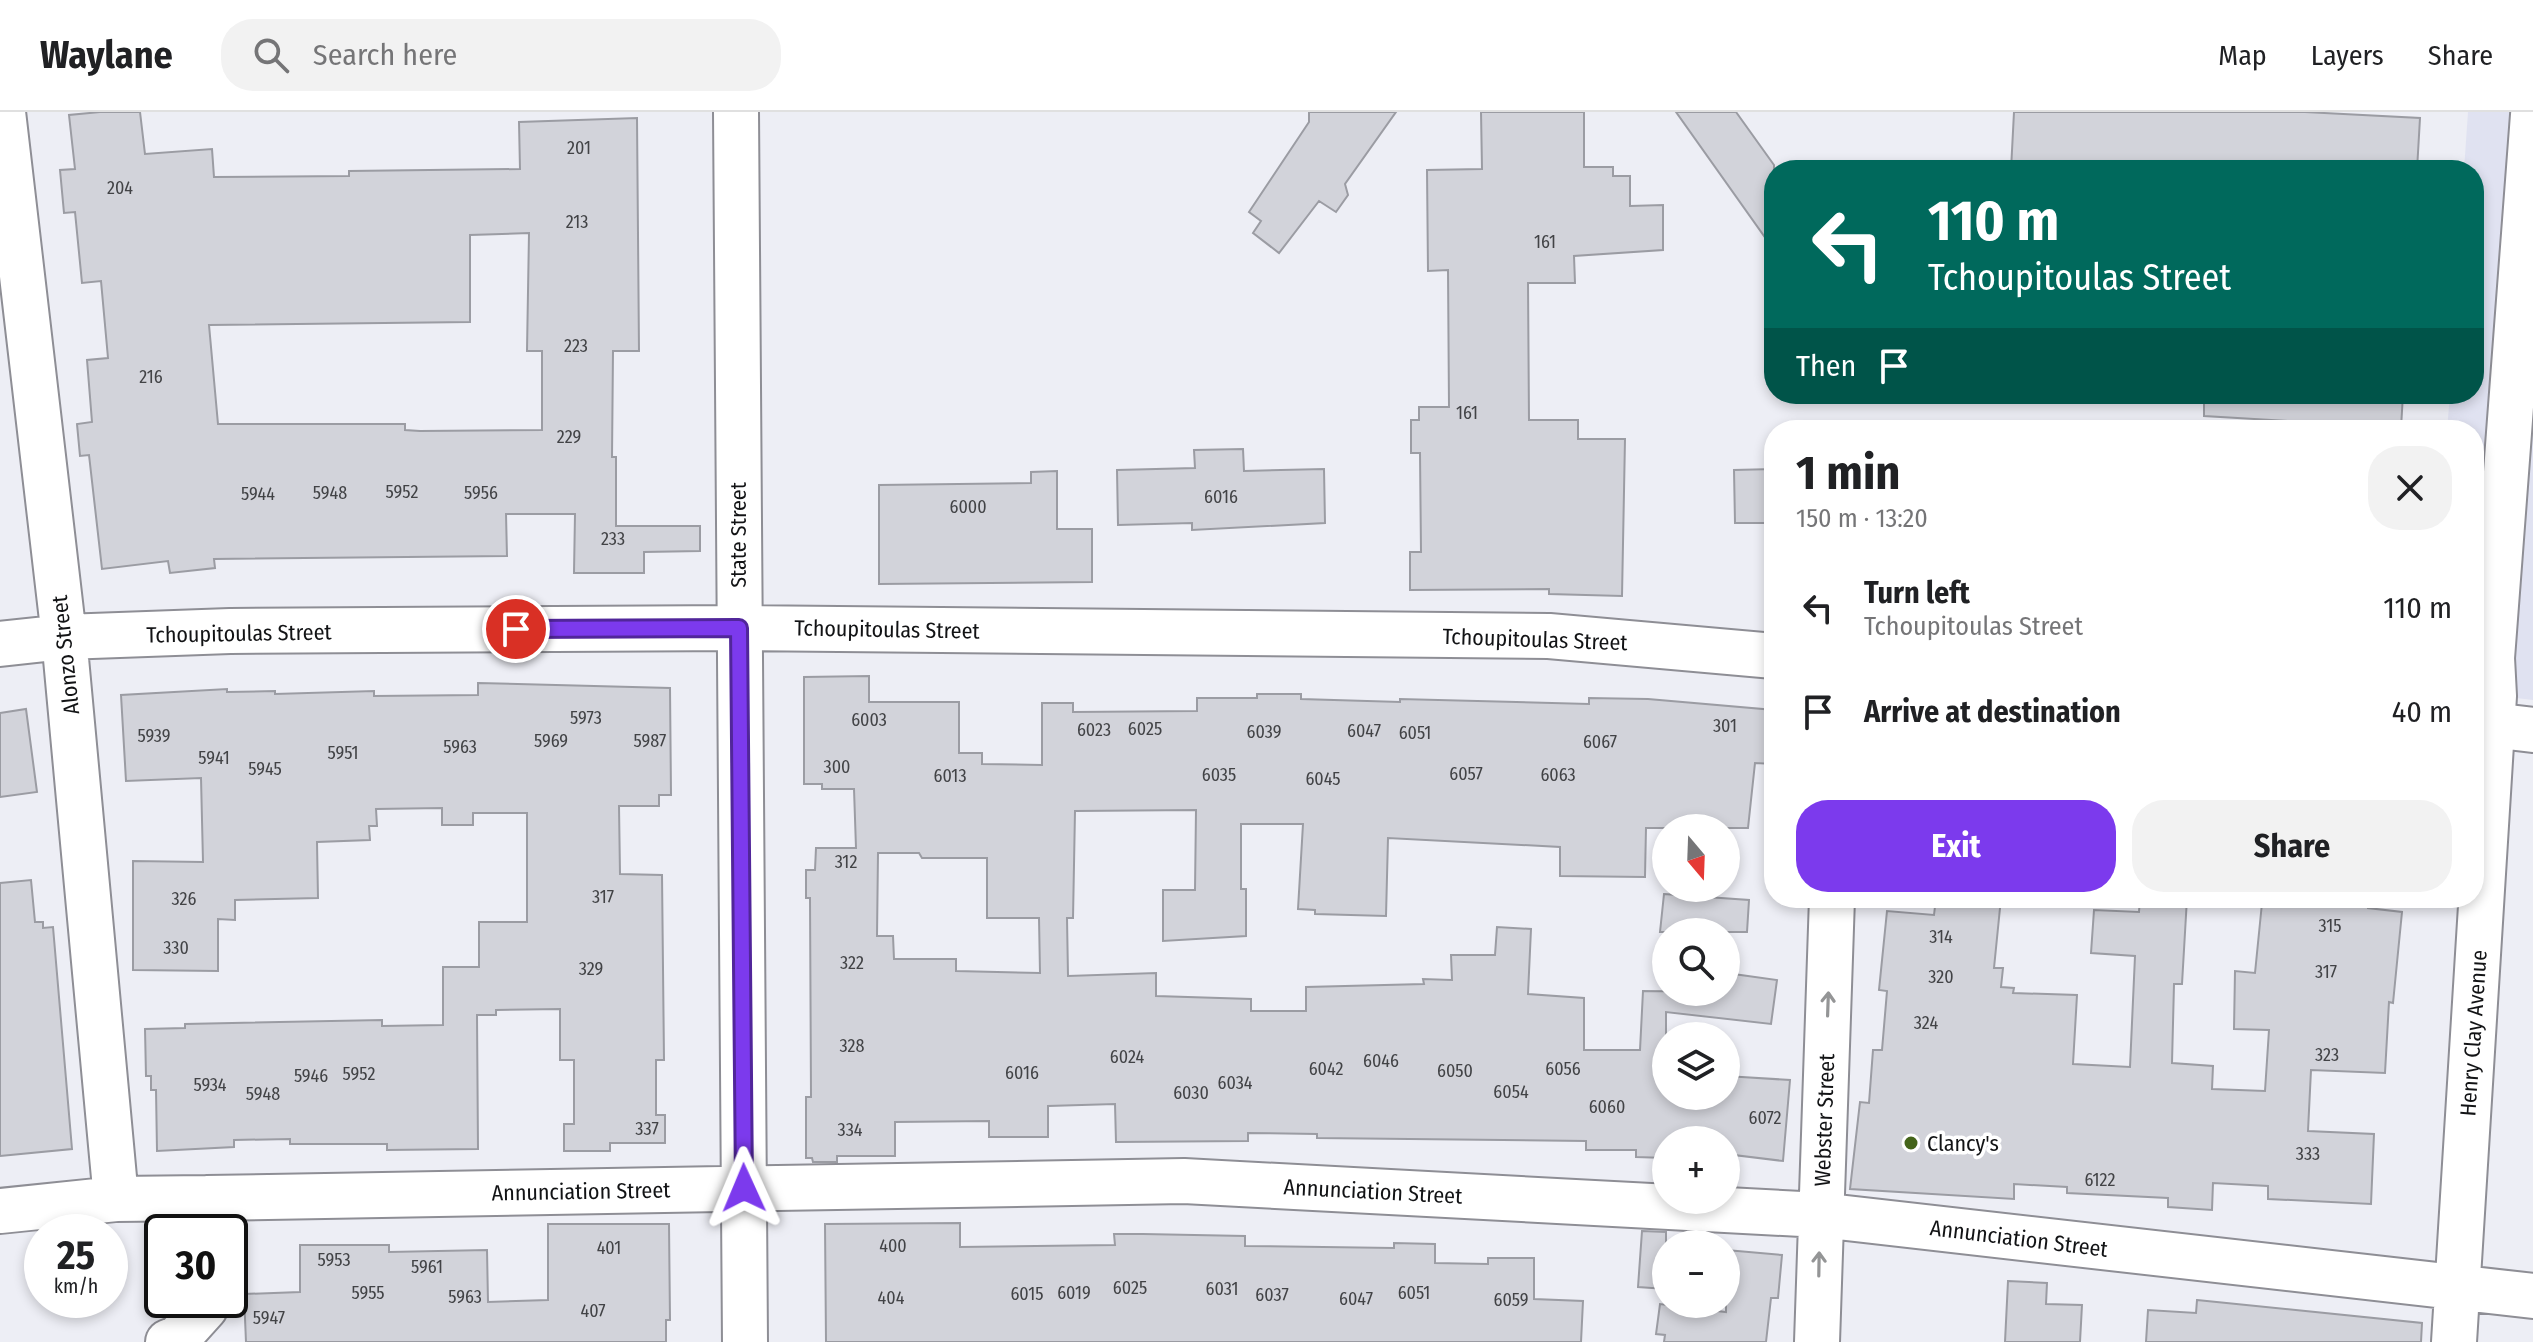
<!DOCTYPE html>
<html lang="en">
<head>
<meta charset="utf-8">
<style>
	body { margin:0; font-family:"Fira Sans Condensed",sans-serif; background:#f2f2f2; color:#202124; height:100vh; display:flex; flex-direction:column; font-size:30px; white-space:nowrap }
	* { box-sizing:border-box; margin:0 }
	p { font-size:26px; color:#757577 }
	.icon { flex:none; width:44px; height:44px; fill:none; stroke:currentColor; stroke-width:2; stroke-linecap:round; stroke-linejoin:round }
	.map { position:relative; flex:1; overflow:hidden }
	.details { position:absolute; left:1764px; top:308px; width:720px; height:488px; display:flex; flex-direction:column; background:#fff; border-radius:32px; box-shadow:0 4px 12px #0003 }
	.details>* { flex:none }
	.banner { position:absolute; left:1764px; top:48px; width:720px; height:244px; border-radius:32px; box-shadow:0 4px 12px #0003; background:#00695c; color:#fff; overflow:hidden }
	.needle { width:52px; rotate:161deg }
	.tools { position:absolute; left:1652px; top:702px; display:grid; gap:16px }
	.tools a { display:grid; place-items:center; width:88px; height:88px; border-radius:50%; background:#fff; box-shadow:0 4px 12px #0003; font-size:40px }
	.speed { position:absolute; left:24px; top:1102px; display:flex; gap:16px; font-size:40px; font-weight:700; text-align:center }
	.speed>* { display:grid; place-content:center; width:104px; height:104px; border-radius:50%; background:#fff; box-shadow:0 4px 12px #0003; line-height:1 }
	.speed small { font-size:20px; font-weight:400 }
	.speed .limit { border:4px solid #111; border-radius:12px; background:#fff; color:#111 }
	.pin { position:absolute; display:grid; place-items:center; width:68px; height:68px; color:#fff; margin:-34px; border:4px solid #fff; border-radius:50%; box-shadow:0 2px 8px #0007 }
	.me { position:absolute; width:88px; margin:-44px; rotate:359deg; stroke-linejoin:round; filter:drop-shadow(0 0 6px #0008) }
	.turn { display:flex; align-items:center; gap:28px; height:168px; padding:0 32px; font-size:36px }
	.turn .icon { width:104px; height:104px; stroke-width:2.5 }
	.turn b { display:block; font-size:56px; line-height:68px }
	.then { display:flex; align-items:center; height:76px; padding:0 32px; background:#0003; gap:16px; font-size:30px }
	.round { display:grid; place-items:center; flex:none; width:84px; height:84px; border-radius:32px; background:#f2f2f2 }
	.headline { display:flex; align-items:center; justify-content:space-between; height:136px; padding:0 32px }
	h1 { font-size:48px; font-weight:700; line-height:60px }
	.button { display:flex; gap:16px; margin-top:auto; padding:16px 32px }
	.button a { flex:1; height:92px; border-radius:32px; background:#7c3aed; color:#fff; font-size:32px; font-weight:700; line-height:92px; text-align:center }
	.button a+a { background:#f2f2f2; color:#202124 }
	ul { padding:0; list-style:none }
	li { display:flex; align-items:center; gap:24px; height:104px; padding:0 32px }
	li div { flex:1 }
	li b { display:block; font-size:30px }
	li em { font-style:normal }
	header { display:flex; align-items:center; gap:48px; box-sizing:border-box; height:112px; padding:0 40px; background:#fff; border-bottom:2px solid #e0e0e0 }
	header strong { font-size:38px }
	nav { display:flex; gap:44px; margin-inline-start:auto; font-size:28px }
	.search { width:560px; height:72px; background:#f2f2f2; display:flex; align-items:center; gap:20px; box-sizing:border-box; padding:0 28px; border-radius:32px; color:#757577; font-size:30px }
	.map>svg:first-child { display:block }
</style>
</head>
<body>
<header>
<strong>Waylane</strong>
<div class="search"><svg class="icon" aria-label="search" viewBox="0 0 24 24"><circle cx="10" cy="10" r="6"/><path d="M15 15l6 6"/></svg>Search here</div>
<nav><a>Map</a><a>Layers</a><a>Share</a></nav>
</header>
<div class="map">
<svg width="2533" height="1230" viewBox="0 0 2533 1230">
	<rect width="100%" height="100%" fill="#edeef5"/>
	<path fill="#e0e2f1" d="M 2468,0 L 2533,0 L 2533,588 L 2474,581 L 2474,318 L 2447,318 L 2450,282 L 2474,282 L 2474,58 L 2464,58 Z"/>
	<path fill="#d2d3da" stroke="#9b9ca3" stroke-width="2" fill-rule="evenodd" d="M 100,0 L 140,0 L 145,42 L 212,37 L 214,65 L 349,64 L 349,59 L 520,57 L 519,10 L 637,6 L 639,239 L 613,239 L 612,345 L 616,345 L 616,414 L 700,414 L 700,439 L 644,440 L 644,461 L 574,461 L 575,402 L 506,402 L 507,444 L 214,447 L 215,456 L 170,461 L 168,449 L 102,457 L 89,343 L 80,344 L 77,312 L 92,310 L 87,248 L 108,246 L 101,169 L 82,171 L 75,100 L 64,101 L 60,58 L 75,57 L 69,3 ZM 529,121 L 527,239 L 542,239 L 542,318 L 420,319 L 405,318 L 405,312 L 218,312 L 209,213 L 470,210 L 470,123 Z
		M 1309,0 L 1396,0 L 1345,72 L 1348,83 L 1336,100 L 1319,89 L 1279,141 L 1253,121 L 1261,109 L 1249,100 L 1309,10 Z
		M 1481,0 L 1584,0 L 1584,55 L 1613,55 L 1613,64 L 1630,64 L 1630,94 L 1663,93 L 1663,138 L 1574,144 L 1575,171 L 1528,171 L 1529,308 L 1578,308 L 1578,327 L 1625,327 L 1622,484 L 1549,482 L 1549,477 L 1410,478 L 1410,440 L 1421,440 L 1420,341 L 1411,341 L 1411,308 L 1419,308 L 1419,295 L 1449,295 L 1448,158 L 1428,159 L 1427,58 L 1482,57 Z
		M 1676,0 L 1736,0 L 1774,53 L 1774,138 Z
		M 2014,0 L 2305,0 L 2420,6 L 2417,58 L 2011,58 Z
		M 2204,282 L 2403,282 L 2401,316 L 2204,304 Z
		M 1243,337 L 1244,359 L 1324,357 L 1325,411 L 1192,418 L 1192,411 L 1118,413 L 1117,358 L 1195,356 L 1194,338 Z
		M 1774,357 L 1774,411 L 1735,411 L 1734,358 Z
		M 1057,359 L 1057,417 L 1092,417 L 1092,470 L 879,472 L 879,373 L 1031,371 L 1031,360 Z
		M 869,564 L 869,590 L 959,590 L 959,641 L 982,641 L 982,652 L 1042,653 L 1042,591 L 1073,591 L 1073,600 L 1197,599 L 1197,586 L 1257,586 L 1257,582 L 1301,582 L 1301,587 L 1400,590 L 1400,587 L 1589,592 L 1589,586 L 1648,587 L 1774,598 L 1774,652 L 1755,651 L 1748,716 L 1646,716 L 1645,765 L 1560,764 L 1560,735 L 1388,726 L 1386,804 L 1315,802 L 1315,798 L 1298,797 L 1303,712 L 1241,712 L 1241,777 L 1246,777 L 1246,824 L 1163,829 L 1163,778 L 1195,778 L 1196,698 L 1075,699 L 1073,806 L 1067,806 L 1068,864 L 1156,861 L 1156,884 L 1251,887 L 1251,899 L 1306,899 L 1306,875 L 1424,872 L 1423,867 L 1452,868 L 1451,843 L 1495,843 L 1497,815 L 1531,817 L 1528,882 L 1584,886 L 1584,938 L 1640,938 L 1643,879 L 1726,880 L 1726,861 L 1777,868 L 1771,912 L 1666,900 L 1666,984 L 1726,984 L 1726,964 L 1790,968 L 1783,1049 L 1726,1042 L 1726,1028 L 1666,1028 L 1666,1046 L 1636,1045 L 1636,1038 L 1586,1038 L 1586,1029 L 1317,1026 L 1317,1022 L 1248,1021 L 1248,1029 L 1116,1030 L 1115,992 L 1048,994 L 1048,1025 L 989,1025 L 989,1009 L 895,1010 L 895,1044 L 837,1044 L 837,1050 L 813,1050 L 812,1046 L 806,1046 L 806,985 L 811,985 L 810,786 L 806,786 L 806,758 L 815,758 L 816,736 L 856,736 L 854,677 L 822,677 L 822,672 L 804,672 L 804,565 ZM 878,741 L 919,741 L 922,746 L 987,746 L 987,806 L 1039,806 L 1040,861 L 956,859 L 956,847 L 894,847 L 893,824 L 877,824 Z
		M 478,571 L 670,576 L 671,683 L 659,683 L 659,694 L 619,694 L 620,762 L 662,763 L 664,948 L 656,948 L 656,1003 L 665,1003 L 665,1031 L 610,1031 L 610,1039 L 564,1039 L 564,1012 L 574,1012 L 574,948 L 560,948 L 560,897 L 496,898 L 496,903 L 477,903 L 478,1037 L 387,1038 L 387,1032 L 290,1032 L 290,1027 L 234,1028 L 234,1035 L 157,1039 L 156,978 L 151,978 L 151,964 L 146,964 L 145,917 L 185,916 L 185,912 L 382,908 L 382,914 L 443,913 L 443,855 L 479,855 L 479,810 L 527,810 L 527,701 L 473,701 L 473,713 L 442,713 L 442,696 L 376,697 L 377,714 L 369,714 L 370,728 L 317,730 L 318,786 L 235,788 L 235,808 L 218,807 L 218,859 L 133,858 L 133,749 L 203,750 L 201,666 L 126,669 L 121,583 L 227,577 L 227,580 L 275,579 L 275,582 L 374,579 L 374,584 L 478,583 Z
		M 26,597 L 37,680 L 0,685 L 0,601 Z
		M 31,768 L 35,810 L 43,810 L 43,816 L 53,815 L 72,1037 L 0,1044 L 0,771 Z
		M 1664,782 L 1749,788 L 1747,820 L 1660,820 Z
		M 1936,786 L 2001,786 L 1994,856 L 2003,856 L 2001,875 L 2014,876 L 2013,881 L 2077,883 L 2073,952 L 2130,955 L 2135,844 L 2091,841 L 2094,798 L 2139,800 L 2140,786 L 2187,786 L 2182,872 L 2174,872 L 2172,951 L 2213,954 L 2212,977 L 2265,979 L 2269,918 L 2234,917 L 2235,859 L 2255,861 L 2262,791 L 2295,795 L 2296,786 L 2368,786 L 2368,796 L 2402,800 L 2393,891 L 2389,890 L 2385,961 L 2311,958 L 2308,1019 L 2374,1022 L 2371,1092 L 2268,1087 L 2268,1074 L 2213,1071 L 2212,1098 L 2168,1095 L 2168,1086 L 2067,1081 L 2067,1075 L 2014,1072 L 2014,1087 L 1850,1077 L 1860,990 L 1869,991 L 1873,938 L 1882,938 L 1887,879 L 1879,878 L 1887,799 L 1934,803 Z
		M 960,1111 L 960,1135 L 1115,1133 L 1114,1122 L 1143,1122 L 1245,1124 L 1245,1134 L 1394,1136 L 1394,1131 L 1435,1132 L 1435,1151 L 1488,1152 L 1488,1146 L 1534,1146 L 1534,1187 L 1583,1189 L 1581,1230 L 826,1230 L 825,1112 Z
		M 548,1112 L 669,1112 L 670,1208 L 666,1208 L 666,1230 L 246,1230 L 244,1182 L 300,1180 L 300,1133 L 389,1133 L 389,1140 L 487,1138 L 488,1190 L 548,1188 Z
		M 1642,1119 L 1666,1120 L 1666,1177 L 1638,1175 Z
		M 1726,1138 L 1782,1143 L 1778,1186 L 1771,1186 L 1766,1230 L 1664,1230 L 1665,1223 L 1656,1222 L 1660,1192 L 1726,1200 Z
		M 2008,1169 L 2047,1171 L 2046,1192 L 2082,1193 L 2080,1230 L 2005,1230 Z
		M 2197,1188 L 2422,1211 L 2421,1230 L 2146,1230 L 2148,1198 L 2196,1201 Z"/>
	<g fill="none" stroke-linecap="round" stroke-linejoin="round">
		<g stroke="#8e8e95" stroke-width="48">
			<path id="minor" d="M 3,0 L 64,525 L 116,1087
				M 736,0 L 745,1230
				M 0,532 L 64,525 L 230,519 L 739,516 L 1549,524 L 1774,544
				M 2474,611 L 2533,618
				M 0,1099 L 116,1087 L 207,1086
				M 207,1120 L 207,1086 L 1184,1069 L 1820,1103 L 2533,1184
				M 168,1230 L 178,1226 L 205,1196 L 206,1188
				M 1817,1230 L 1832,786
				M 2454,1230 L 2494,584 L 2492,546 L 2533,3"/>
		</g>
		<use href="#minor" stroke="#fff" stroke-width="44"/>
	</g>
	<defs><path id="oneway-shaft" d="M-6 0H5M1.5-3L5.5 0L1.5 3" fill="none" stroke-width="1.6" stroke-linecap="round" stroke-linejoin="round" transform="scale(2)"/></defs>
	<g stroke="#949596">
		<use href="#oneway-shaft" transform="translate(1828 892) rotate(-88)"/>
		<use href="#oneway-shaft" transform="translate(1819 1152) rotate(-89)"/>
	</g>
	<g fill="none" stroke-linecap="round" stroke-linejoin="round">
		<g stroke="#51269a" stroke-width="20">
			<path id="route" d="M 516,517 L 739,516 L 744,1076"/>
		</g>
		<use href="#route" stroke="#7c3aed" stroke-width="14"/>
	</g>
	<circle fill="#44641a" stroke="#fff" stroke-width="3" cx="1911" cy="1031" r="8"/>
	<g text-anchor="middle" stroke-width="7" stroke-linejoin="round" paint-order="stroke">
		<g font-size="18" fill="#424346">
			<text x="579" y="42">201</text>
			<text x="120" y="82">204</text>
			<text x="577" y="116">213</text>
			<text x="1545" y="136">161</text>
			<text x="576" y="240">223</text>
			<text x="151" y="271">216</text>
			<text x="1467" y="307">161</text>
			<text x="569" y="331">229</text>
			<text x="402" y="386">5952</text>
			<text x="330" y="387">5948</text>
			<text x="481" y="387">5956</text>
			<text x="258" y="388">5944</text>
			<text x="1221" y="391">6016</text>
			<text x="968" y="401">6000</text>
			<text x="613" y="433">233</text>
			<text x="586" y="612">5973</text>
			<text x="869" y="614">6003</text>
			<text x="1725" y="620">301</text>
			<text x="1145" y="623">6025</text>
			<text x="1094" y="624">6023</text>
			<text x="1364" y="625">6047</text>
			<text x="1264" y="626">6039</text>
			<text x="1415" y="627">6051</text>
			<text x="154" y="630">5939</text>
			<text x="551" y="635">5969</text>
			<text x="650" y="635">5987</text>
			<text x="1600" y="636">6067</text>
			<text x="460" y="641">5963</text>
			<text x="343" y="647">5951</text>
			<text x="214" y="652">5941</text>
			<text x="837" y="661">300</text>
			<text x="265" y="663">5945</text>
			<text x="1466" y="668">6057</text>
			<text x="1219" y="669">6035</text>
			<text x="1558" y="669">6063</text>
			<text x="950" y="670">6013</text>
			<text x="1323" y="673">6045</text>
			<text x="846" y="756">312</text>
			<text x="603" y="791">317</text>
			<text x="184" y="793">326</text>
			<text x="2330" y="820">315</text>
			<text x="1941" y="831">314</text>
			<text x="176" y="842">330</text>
			<text x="852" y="857">322</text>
			<text x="591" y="863">329</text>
			<text x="2326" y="866">317</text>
			<text x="1941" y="871">320</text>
			<text x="1926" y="917">324</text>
			<text x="852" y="940">328</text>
			<text x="2327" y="949">323</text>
			<text x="1127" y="951">6024</text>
			<text x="1381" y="955">6046</text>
			<text x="1326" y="963">6042</text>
			<text x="1563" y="963">6056</text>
			<text x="1455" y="965">6050</text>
			<text x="1022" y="967">6016</text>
			<text x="359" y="968">5952</text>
			<text x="311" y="970">5946</text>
			<text x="1235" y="977">6034</text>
			<text x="210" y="979">5934</text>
			<text x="1511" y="986">6054</text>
			<text x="1191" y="987">6030</text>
			<text x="263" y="988">5948</text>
			<text x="1607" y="1001">6060</text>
			<text x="1765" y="1012">6072</text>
			<text x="647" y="1023">337</text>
			<text x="850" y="1024">334</text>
			<text x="2308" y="1048">333</text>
			<text x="2100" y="1074">6122</text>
			<text x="893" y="1140">400</text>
			<text x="609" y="1142">401</text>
			<text x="334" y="1154">5953</text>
			<text x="427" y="1161">5961</text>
			<text x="1130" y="1182">6025</text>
			<text x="1222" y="1183">6031</text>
			<text x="368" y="1187">5955</text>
			<text x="1074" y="1187">6019</text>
			<text x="1414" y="1187">6051</text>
			<text x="1027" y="1188">6015</text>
			<text x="1272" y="1189">6037</text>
			<text x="465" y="1191">5963</text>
			<text x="891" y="1192">404</text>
			<text x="1356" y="1193">6047</text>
			<text x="1511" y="1194">6059</text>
			<text x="593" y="1205">407</text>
			<text x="269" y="1212">5947</text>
		</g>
		<g font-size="22" fill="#121315" stroke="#fff">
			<text transform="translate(738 423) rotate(-90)" y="8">State Street</text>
			<text transform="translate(887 517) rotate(1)" y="8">Tchoupitoulas Street</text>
			<text transform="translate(239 521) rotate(-1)" y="8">Tchoupitoulas Street</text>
			<text transform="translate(1535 527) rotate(2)" y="8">Tchoupitoulas Street</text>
			<text transform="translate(65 543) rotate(-96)" y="8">Alonzo Street</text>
			<text transform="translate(2473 921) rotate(-86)" y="8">Henry Clay Avenue</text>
			<text transform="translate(1824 1008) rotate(-88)" y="8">Webster Street</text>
			<text transform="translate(581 1079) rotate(-1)" y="8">Annunciation Street</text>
			<text transform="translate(1373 1079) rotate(3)" y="8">Annunciation Street</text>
			<text transform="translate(2019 1126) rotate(7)" y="8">Annunciation Street</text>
		</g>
		<g font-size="22" fill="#121315" stroke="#fff" text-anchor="start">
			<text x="1927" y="1039">Clancy's</text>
		</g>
	</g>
</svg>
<div class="tools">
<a><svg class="needle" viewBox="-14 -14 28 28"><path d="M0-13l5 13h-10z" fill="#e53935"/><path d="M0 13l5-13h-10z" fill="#757577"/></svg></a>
<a><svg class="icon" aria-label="search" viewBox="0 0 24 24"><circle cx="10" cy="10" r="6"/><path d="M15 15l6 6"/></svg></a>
<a><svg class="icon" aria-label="layers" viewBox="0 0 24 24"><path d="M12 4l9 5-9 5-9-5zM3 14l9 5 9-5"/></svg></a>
<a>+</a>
<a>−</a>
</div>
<div class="speed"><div>25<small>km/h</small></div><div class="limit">30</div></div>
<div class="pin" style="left:516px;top:517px;background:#d93025"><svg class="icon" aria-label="arrive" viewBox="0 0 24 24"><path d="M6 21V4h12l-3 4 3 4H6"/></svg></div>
<svg class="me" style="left:744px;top:1076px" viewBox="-20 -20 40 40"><path d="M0-17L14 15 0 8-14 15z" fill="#7c3aed" stroke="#fff" stroke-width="4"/></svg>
<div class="banner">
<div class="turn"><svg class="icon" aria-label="left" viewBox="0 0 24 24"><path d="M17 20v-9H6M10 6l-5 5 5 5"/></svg><div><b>110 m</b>Tchoupitoulas Street</div></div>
<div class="then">Then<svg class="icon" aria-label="arrive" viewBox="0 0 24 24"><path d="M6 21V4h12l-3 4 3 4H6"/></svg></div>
</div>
<section class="details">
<div class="headline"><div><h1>1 min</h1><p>150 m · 13:20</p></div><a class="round"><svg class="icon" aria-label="close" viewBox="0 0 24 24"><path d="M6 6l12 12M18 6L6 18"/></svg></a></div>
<ul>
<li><svg class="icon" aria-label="left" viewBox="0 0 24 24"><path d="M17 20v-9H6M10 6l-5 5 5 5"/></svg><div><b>Turn left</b><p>Tchoupitoulas Street</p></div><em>110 m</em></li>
<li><svg class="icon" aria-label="arrive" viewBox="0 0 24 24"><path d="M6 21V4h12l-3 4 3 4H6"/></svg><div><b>Arrive at destination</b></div><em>40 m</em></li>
</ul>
<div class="button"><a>Exit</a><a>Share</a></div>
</section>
</div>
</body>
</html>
